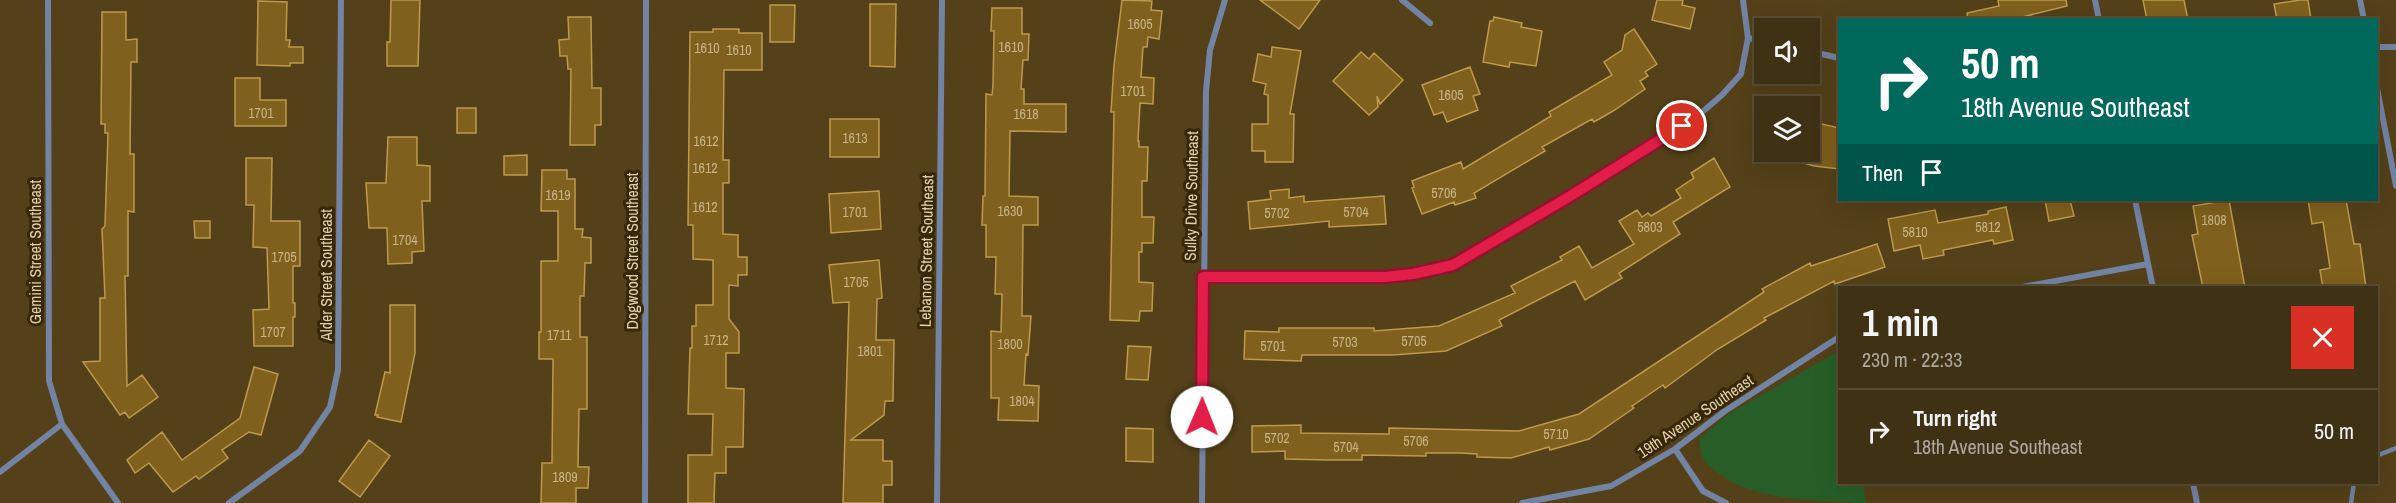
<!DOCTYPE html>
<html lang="en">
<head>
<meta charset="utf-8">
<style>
	body { margin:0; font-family:"Archivo Narrow",sans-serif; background:#46391c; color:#f1f3f6; height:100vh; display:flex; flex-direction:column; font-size:22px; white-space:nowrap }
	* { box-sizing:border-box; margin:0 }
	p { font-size:20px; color:#ada9a0 }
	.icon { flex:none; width:33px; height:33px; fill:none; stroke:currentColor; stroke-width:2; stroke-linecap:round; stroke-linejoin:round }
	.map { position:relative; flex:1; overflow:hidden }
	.side { position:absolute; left:1838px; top:286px; width:540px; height:198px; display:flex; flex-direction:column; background:#3f3113; border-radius:0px; box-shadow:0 6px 24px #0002,0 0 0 2px #584c33 }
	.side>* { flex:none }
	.guide { position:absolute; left:1838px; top:18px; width:540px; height:183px; border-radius:0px; box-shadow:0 6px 24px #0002,0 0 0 2px #584c33; background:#00695c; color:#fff; overflow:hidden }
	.fabs { position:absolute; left:1754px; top:18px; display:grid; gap:12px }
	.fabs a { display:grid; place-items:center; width:66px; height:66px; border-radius:0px; background:#3f3113; box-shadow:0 6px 24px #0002,0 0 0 2px #584c33; font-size:30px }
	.pin { position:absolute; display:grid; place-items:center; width:51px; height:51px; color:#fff; margin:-26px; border:3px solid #fff; border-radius:50%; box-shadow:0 2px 6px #0007 }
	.me { position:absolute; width:66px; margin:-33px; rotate:1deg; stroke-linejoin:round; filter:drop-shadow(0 0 4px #0008) }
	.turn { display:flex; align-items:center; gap:21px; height:126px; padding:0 24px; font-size:27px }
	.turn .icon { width:78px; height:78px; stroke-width:2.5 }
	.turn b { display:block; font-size:42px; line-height:51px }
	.then { display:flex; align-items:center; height:57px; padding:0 24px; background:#0003; gap:12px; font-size:22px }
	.round { display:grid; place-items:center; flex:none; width:63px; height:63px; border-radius:0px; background:#46391c }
	.head { display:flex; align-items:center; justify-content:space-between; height:102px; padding:0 24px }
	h1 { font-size:36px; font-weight:700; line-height:45px }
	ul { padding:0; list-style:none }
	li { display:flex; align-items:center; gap:18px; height:84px; padding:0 24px; border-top:2px solid #584c33 }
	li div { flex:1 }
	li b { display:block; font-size:22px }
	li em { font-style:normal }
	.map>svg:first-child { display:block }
</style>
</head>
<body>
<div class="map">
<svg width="2396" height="503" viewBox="0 0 2396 503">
	<rect width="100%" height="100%" fill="#544119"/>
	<path fill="#275e27" d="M 1839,351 L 1839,483 L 1863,483 L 1866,503 C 1814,500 1742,503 1705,461 C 1701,456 1700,446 1699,439 L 1730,413 Z"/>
	<path fill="#7f601c" stroke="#bd994e" stroke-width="1.5" d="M 391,0 L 420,0 L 418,66 L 387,66 L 387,42 L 390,42 Z
		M 1122,0 L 1152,1 L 1151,10 L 1162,11 L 1159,39 L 1148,37 L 1147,47 L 1143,47 L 1141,77 L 1154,78 L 1153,104 L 1140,103 L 1138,141 L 1139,141 L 1139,147 L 1148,147 L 1147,181 L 1142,181 L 1142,217 L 1154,217 L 1153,243 L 1142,243 L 1142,252 L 1139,252 L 1139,282 L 1153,283 L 1152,311 L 1140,311 L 1139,321 L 1110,320 L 1114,112 L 1111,112 L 1114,65 Z
		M 1260,0 L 1320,0 L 1299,29 Z
		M 1657,0 L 1683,0 L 1682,5 L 1695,8 L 1690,29 L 1652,20 Z
		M 1998,0 L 2066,0 L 2067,6 L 2010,20 L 1968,20 L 1967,13 L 1999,6 Z
		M 2143,0 L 2184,0 L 2188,20 L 2147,20 Z
		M 2300,0 L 2308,0 L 2311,20 L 2277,20 L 2274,4 Z
		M 258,1 L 287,2 L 286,40 L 290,40 L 289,47 L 303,47 L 303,63 L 290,63 L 290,66 L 257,65 Z
		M 870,4 L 896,4 L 895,67 L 870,66 Z
		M 770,5 L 795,5 L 794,42 L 770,42 Z
		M 992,8 L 1022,8 L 1022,34 L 1029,34 L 1028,60 L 1023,60 L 1021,89 L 1024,89 L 1024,104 L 1066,104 L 1066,132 L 1010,131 L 1009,196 L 1038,197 L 1038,225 L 1023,225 L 1022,316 L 1031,316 L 1028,355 L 1026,354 L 1024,385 L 1039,386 L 1038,421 L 998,420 L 999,398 L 991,398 L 991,331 L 1001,332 L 1002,294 L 995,294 L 996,257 L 986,257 L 986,225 L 982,225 L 983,196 L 985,196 L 986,94 L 992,95 L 993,85 L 994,31 L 991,31 Z
		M 102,12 L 126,12 L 126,40 L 137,39 L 137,62 L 131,62 L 130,154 L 134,154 L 134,212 L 128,211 L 128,276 L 125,276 L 127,386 L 142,375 L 158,397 L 129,418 L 125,412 L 120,415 L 83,362 L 100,361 L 100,298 L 105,298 L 102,229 L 105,226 L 108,133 L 105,133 L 105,124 L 101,124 Z
		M 568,17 L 591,17 L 592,88 L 601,88 L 601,125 L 595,125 L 595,145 L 570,145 L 571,69 L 568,69 L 567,56 L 560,56 L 559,40 L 569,39 Z
		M 1494,17 L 1522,23 L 1521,27 L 1542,31 L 1536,66 L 1510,62 L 1509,67 L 1483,62 L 1490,21 L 1493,21 Z
		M 713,29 L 739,29 L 739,33 L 762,33 L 762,70 L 724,70 L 723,160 L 729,160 L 729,183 L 723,183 L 723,234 L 738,235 L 738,257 L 747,257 L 747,275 L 738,275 L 738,286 L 729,285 L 729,319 L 739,332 L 739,353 L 726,353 L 726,388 L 744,389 L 743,447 L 726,447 L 726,473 L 715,473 L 714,503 L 688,503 L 688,455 L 712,455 L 713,414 L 688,414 L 690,348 L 692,348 L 692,326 L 696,326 L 696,305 L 713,305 L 713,260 L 693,259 L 693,225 L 688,225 L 690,32 L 713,32 Z
		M 1634,29 L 1657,64 L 1645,72 L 1648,76 L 1640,81 L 1645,89 L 1613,111 L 1594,122 L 1592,119 L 1542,147 L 1545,151 L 1474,193 L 1476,198 L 1455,205 L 1454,202 L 1422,214 L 1412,188 L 1414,187 L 1412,181 L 1461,162 L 1463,169 L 1551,116 L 1549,112 L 1612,75 L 1604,62 L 1622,50 L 1625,35 Z
		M 1272,47 L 1301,51 L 1290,114 L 1294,114 L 1293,162 L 1265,162 L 1265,151 L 1252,151 L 1252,124 L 1268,124 L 1268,95 L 1264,94 L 1266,84 L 1253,81 L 1258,54 L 1271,57 Z
		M 1361,52 L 1369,59 L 1374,53 L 1403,80 L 1380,104 L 1377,96 L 1378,107 L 1369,115 L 1333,81 Z
		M 1470,67 L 1480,94 L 1473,96 L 1478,110 L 1447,122 L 1443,112 L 1434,115 L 1422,85 Z
		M 235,78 L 260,78 L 260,100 L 286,100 L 286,126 L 235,126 Z
		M 457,108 L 476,108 L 476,133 L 457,133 Z
		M 830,119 L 879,119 L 879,157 L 830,157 Z
		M 1809,121 L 1839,128 L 1839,169 L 1814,166 L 1778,155 L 1779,152 L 1809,152 Z
		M 388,137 L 417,137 L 417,165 L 430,166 L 430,201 L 422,201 L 424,251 L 412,252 L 412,263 L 388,264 L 387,228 L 369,228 L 366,183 L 386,183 Z
		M 527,155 L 527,175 L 504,175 L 504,156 Z
		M 246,158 L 272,158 L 271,221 L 300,221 L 300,266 L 293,266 L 293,303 L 295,303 L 295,317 L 293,317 L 293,346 L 254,346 L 253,310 L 269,309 L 267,248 L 253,247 L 254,205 L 246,205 Z
		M 1714,158 L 1730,187 L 1673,222 L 1680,234 L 1619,273 L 1622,278 L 1585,300 L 1575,281 L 1499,320 L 1502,326 L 1446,351 L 1393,355 L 1302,355 L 1301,361 L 1244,359 L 1245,331 L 1279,332 L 1279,328 L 1374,328 L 1374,331 L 1439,326 L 1515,293 L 1511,286 L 1562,260 L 1560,257 L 1579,246 L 1592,268 L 1634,244 L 1619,221 L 1637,210 L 1642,217 L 1648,213 L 1651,216 L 1681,198 L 1676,190 L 1694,178 L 1691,173 Z
		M 542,170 L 567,170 L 567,179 L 575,179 L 575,229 L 583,229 L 582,237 L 591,238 L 591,263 L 585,263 L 584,296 L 580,296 L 580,337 L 587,337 L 587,409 L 579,409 L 578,467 L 589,467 L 588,488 L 576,488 L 576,503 L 541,503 L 542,463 L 552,463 L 553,364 L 553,359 L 539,359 L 539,332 L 541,332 L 541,261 L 558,261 L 558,211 L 541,211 Z
		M 1289,189 L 1289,198 L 1304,196 L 1304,202 L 1384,196 L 1386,224 L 1329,227 L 1329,221 L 1250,229 L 1248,202 L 1271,199 L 1270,191 Z
		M 879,191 L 881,229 L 831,233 L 829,194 Z
		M 2045,200 L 2070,200 L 2074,216 L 2049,221 Z
		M 2229,200 L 2245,288 L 2203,288 L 2192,235 L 2198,234 L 2193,206 Z
		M 2308,200 L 2346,200 L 2354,244 L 2360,244 L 2366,288 L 2323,288 L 2320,270 L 2330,268 L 2323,222 L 2312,224 Z
		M 2006,207 L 2013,240 L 1994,244 L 1993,240 L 1943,250 L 1944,255 L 1923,259 L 1920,245 L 1894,251 L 1888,219 L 1935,210 L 1938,223 L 1988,214 L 1988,211 Z
		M 194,221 L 210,221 L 210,238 L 195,238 Z
		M 1877,244 L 1885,267 L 1835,284 L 1834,281 L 1764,318 L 1766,320 L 1718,349 L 1665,388 L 1663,385 L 1632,406 L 1634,408 L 1589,439 L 1550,450 L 1549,447 L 1511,458 L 1477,457 L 1477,454 L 1460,453 L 1426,453 L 1426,456 L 1362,455 L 1362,460 L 1329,460 L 1285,459 L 1285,451 L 1252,452 L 1252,426 L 1301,425 L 1301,433 L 1389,434 L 1389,428 L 1519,431 L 1579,414 L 1764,292 L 1762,289 L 1810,263 L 1811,266 Z
		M 879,260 L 882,298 L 877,299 L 876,340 L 894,340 L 893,401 L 885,401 L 884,415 L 851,440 L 883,440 L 883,461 L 892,461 L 892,485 L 883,485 L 883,503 L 843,503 L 849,302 L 833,303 L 829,265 Z
		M 390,305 L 415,305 L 415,353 L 401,422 L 377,417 L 378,415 L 375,415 L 385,372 L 390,373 Z
		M 1128,346 L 1151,347 L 1148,380 L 1126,379 Z
		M 254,367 L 278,374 L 261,435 L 249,432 L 222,450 L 228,458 L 199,479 L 196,476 L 173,492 L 149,463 L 135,473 L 127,460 L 162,432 L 182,460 L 240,418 Z
		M 1126,428 L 1153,429 L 1153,462 L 1126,461 Z
		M 369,440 L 390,456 L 360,497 L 339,481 Z"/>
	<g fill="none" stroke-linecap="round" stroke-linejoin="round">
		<path stroke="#7383a3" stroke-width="4.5" d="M 2376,456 L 2396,448
			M 2351,503 L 2354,483"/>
		<path stroke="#7383a3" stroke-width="6" d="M 48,0 L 49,381 L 62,424 L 118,503
			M 1402,0 L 1430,23
			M 2095,0 L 2099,20
			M 2360,0 L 2364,20
			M 1748,38 L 1764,41
			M 2376,47 L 2396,47
			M 1809,51 L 1839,58
			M 2376,83 L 2396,186
			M 2135,200 L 2153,288
			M 1203,277 L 1385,277 L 1413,274 L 1453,265 L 1572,195 L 1700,114 L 1722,95 L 1741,74 L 1748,38 L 1743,0
			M 2017,288 L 2148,264
			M 1675,449 L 1703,491 L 1726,503
			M 0,472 L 62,424
			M 2193,483 L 2197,503
			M 229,503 L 300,451 L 330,407 L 338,370 L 341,0
			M 645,503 L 646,0
			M 937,503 L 942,0
			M 1202,503 L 1206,91 L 1210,50 L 1225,0
			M 1522,503 L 1611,486 L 1675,449 L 1725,411 L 1839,337"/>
	</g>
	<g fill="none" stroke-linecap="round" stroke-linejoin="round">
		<g stroke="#92132f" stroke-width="15">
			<path id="route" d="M 1202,417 L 1203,277 L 1385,277 L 1413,274 L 1453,265 L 1572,195 L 1682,126"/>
		</g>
		<use href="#route" stroke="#e11d48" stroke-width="10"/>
	</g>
	<g text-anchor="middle" stroke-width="6" stroke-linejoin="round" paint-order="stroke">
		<g font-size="14" fill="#c8b387">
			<text x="1140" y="29">1605</text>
			<text x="1011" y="52">1610</text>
			<text x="707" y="53">1610</text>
			<text x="739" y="55">1610</text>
			<text x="1133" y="96">1701</text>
			<text x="1451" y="100">1605</text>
			<text x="261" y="118">1701</text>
			<text x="1026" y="119">1618</text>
			<text x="855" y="143">1613</text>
			<text x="706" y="146">1612</text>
			<text x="705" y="173">1612</text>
			<text x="1444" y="198">5706</text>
			<text x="558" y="200">1619</text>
			<text x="705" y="212">1612</text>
			<text x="1010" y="216">1630</text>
			<text x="855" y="217">1701</text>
			<text x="1356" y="217">5704</text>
			<text x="1277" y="218">5702</text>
			<text x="2214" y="225">1808</text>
			<text x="1650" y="232">5803</text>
			<text x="1988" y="232">5812</text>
			<text x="1915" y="237">5810</text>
			<text x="405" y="245">1704</text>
			<text x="284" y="262">1705</text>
			<text x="856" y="287">1705</text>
			<text x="273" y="337">1707</text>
			<text x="559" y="340">1711</text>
			<text x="716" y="345">1712</text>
			<text x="1414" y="346">5705</text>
			<text x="1345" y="347">5703</text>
			<text x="1010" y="349">1800</text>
			<text x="1273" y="351">5701</text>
			<text x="870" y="356">1801</text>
			<text x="1022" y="406">1804</text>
			<text x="1556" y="439">5710</text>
			<text x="1277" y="443">5702</text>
			<text x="1416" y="446">5706</text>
			<text x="1346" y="452">5704</text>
			<text x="565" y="482">1809</text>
		</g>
		<g font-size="16" fill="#e1cfab" stroke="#372807">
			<text transform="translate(1191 196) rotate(-89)" y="6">Sulky Drive Southeast</text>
			<text transform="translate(632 251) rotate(-90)" y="6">Dogwood Street Southeast</text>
			<text transform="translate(926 251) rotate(-89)" y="6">Lebanon Street Southeast</text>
			<text transform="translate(35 252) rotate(-90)" y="6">Gemini Street Southeast</text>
			<text transform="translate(326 275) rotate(-90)" y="6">Alder Street Southeast</text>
			<text transform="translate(1695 416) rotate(-34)" y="6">19th Avenue Southeast</text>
		</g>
	</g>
</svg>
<div class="fabs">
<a><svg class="icon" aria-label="sound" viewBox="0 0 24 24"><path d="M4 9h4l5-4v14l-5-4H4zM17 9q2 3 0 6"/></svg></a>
<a><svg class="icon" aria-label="layers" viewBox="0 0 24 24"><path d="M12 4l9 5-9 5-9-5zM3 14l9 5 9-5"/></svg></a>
</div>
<div class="pin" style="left:1682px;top:126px;background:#d93025"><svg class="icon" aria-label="arrive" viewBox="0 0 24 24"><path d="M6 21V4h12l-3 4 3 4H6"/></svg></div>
<svg class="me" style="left:1202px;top:417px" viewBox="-20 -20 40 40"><circle r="19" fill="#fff"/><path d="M0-13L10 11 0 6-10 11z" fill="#e11d48"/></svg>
<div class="guide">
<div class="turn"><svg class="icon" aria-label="right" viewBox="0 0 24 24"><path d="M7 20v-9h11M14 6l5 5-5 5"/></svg><div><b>50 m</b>18th Avenue Southeast</div></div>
<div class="then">Then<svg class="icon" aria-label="arrive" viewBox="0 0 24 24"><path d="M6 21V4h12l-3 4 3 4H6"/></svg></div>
</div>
<section class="side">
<div class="head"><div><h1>1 min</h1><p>230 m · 22:33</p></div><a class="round" style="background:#d93025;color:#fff"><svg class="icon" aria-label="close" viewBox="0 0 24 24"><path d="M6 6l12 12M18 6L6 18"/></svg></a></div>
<ul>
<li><svg class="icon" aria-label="right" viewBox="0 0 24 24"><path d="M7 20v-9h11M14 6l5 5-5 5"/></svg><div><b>Turn right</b><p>18th Avenue Southeast</p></div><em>50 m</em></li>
</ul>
</section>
</div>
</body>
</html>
